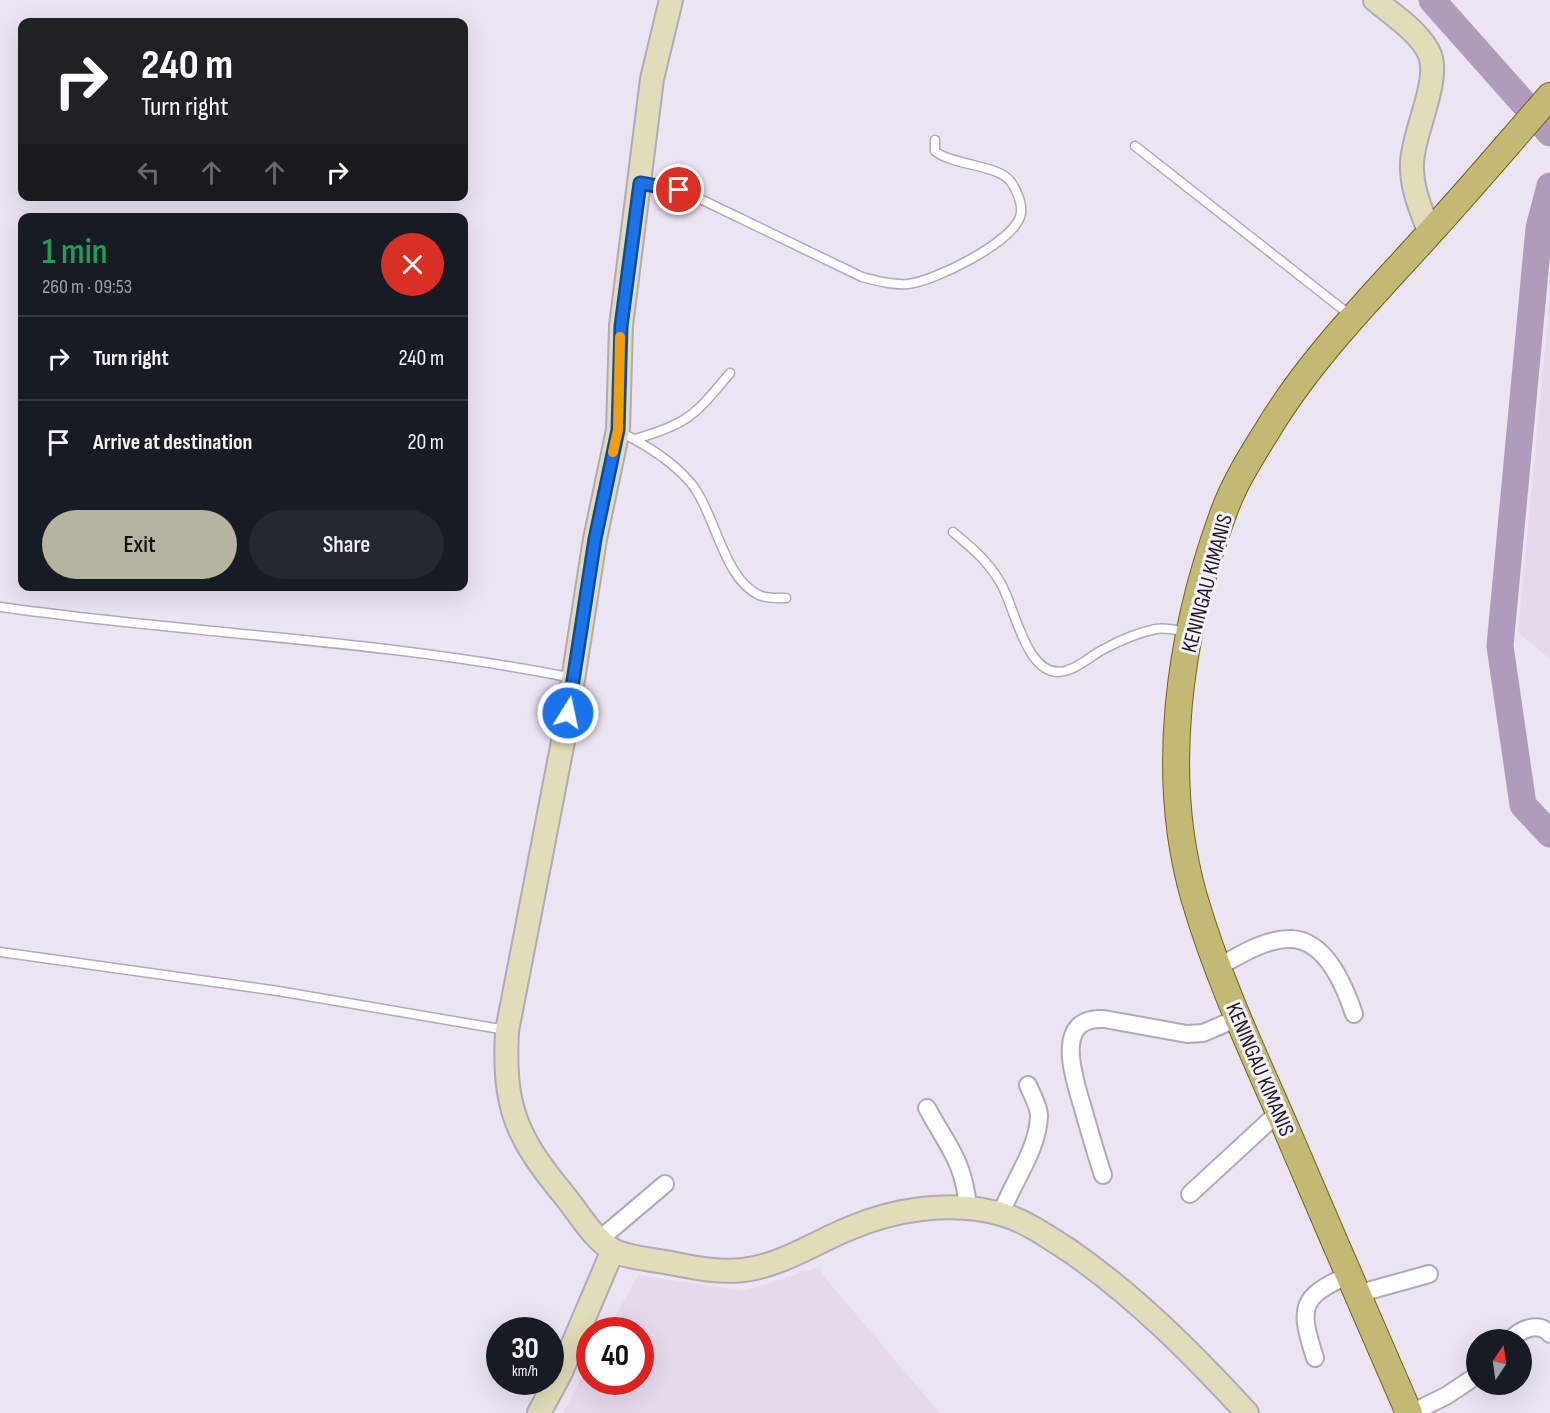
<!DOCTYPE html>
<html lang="en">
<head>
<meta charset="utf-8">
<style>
	body { margin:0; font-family:"Sofia Sans Condensed",sans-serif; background:#242831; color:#f1f3f6; height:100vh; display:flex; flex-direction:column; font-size:22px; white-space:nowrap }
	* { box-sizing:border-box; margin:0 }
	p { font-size:20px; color:#9ea1a6 }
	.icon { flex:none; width:33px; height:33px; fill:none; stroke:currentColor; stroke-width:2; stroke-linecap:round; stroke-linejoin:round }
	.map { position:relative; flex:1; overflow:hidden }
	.side { position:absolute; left:18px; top:213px; width:450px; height:378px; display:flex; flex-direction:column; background:#171b24; border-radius:12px; box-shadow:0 6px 24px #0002 }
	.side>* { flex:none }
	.top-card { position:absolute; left:18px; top:18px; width:450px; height:183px; border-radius:12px; box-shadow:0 6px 24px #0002; background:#202124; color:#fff; overflow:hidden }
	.needle { width:39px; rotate:13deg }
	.fabs { position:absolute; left:1466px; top:1329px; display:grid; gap:12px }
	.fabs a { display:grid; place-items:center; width:66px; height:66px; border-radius:50%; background:#171b24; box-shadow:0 6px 24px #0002; font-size:30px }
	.speed { position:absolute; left:486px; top:1317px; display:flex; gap:12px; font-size:30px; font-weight:700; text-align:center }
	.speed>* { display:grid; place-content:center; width:78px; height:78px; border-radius:50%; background:#171b24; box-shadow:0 6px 24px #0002; line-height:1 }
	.speed small { font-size:15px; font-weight:400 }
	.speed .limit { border:9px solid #d22; background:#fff; color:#111 }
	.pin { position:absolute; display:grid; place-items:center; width:51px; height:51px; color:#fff; margin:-26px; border:3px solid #fff; border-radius:50%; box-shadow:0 2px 6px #0007 }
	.me { position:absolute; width:66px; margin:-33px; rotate:10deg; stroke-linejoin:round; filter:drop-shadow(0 0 4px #0008) }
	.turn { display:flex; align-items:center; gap:21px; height:126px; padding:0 24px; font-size:27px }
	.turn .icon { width:78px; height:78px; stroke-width:2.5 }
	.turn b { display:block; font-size:42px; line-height:51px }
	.lanes { display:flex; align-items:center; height:57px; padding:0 24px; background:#0003; justify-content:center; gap:30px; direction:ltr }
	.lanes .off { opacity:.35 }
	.round { display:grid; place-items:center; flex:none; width:63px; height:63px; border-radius:32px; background:#242831 }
	.overview { display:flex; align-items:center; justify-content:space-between; height:102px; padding:0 24px }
	h1 { font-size:36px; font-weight:600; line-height:45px; color:#1e9e55 }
	.button { display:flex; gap:12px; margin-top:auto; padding:12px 24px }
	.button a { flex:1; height:69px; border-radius:36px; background:#b6b39e; color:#111; font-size:24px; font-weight:600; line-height:69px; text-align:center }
	.button a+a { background:#242831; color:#f1f3f6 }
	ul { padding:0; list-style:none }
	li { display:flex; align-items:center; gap:18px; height:84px; padding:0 24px; border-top:2px solid #363941 }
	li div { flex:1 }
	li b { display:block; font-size:22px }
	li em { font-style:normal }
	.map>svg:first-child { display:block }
</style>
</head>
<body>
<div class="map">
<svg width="1550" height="1413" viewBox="0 0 1550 1413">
	<rect width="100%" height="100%" fill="#ece4f2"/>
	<path fill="#e6d9ee" d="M 1550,296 L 1550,659 L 1518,632 Z
		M 819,1267 L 825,1278 L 940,1413 L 563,1413 L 589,1364 L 590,1382 L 640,1382 L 640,1330 L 608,1330 L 638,1275 L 744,1291 Z"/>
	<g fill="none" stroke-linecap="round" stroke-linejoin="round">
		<path stroke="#ae9cba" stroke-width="27" d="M 1432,0 L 1550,133
			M 1550,186 L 1539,228 L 1500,646 L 1523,805 L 1550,834"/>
		<g stroke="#b1a9b7" stroke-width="11">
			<path id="lane" d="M 1135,146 L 1350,315
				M 641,183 L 692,195 L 862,277 C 878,281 892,285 908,284 C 935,281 1011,243 1020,217 C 1024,206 1017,191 1011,182 C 998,164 953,166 935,151 L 935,140
				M 618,431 C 645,444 670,459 690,482 C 715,511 723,579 759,595 C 767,599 778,598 786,598
				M 635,439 C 688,424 695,415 730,373
				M 953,532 C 971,547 988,561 1000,582 C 1015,605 1026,681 1065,671 C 1081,667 1090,656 1104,649 C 1119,641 1140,632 1156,629 C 1166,627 1179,631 1188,632
				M 0,607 C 190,634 385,640 573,678
				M 0,952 L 278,991 L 506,1030"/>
		</g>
		<g stroke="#b1a9b7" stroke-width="20">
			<path id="street" d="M 1218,967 C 1240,955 1266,938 1292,939 C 1326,941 1345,987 1354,1014
				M 927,1108 C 948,1147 964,1161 968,1208
				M 1103,1175 C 1096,1154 1090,1133 1084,1112 C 1076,1083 1050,1016 1104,1019 L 1187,1034 L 1203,1033 L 1238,1018
				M 1190,1194 L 1279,1112
				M 1001,1214 C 1012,1183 1038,1150 1039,1116 C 1039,1106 1032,1095 1028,1085
				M 600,1239 L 665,1184
				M 1357,1294 L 1429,1274
				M 1510,1340 C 1521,1329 1538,1321 1550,1334
				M 1315,1358 C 1299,1308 1299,1297 1349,1275
				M 1411,1413 L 1446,1396 L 1476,1376"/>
		</g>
		<g stroke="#b1a9b7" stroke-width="26">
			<path id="secondary" d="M 671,0 L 652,79 L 621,326 L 618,430 L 595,539 L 565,731 L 507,1031 C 503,1107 516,1137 564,1195 C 578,1212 593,1239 613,1250 C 627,1258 650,1259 665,1262 C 691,1267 717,1273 743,1270 C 780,1266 814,1243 848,1229 C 894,1209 952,1200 1001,1214 C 1026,1221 1048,1237 1070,1251 C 1135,1296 1193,1354 1247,1413
				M 1375,0 C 1393,15 1421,33 1430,55 C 1440,82 1413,132 1412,163 C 1411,188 1421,210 1430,233
				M 539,1413 L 561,1372 L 613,1250"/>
		</g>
		<g stroke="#6e631a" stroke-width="28">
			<path id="primary" d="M 1409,1413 C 1367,1317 1326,1222 1285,1126 C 1252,1051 1217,976 1194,897 C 1159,775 1179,635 1222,517 C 1232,487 1250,458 1267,431 C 1310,359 1371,298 1427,236 C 1469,190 1509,143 1550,96"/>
		</g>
		<use href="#lane" stroke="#fff" stroke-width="8"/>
		<use href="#street" stroke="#fff" stroke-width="16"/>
		<use href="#secondary" stroke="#e1dcb9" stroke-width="22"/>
		<use href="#primary" stroke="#c2b974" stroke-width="26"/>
	</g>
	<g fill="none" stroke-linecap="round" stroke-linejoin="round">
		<g stroke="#114b97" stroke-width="15">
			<path id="route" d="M 568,713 L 595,539 L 618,430 L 621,326 L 640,183 L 679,190"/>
		</g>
		<use href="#route" stroke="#1a73e8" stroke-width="10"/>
		<path stroke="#f59e0b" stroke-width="10" d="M 613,452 L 618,430 L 620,337"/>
	</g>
	<g text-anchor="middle" stroke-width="6" stroke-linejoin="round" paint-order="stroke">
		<g font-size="22" fill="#1d1a1f" stroke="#f9f2fe">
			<text transform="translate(1206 583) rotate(-75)" y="8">KENINGAU KIMANIS</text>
			<text transform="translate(1261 1069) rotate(67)" y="8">KENINGAU KIMANIS</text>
		</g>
	</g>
</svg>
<div class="fabs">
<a><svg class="needle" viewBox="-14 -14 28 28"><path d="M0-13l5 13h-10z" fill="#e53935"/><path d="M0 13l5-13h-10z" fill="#9ea1a6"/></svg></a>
</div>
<div class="speed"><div>30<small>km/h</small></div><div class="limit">40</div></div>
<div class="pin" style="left:679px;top:190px;background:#d93025"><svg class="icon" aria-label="arrive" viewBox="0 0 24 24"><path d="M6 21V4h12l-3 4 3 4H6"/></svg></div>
<svg class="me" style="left:568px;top:713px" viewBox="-20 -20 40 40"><circle r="17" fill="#1a73e8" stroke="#fff" stroke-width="3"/><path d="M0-11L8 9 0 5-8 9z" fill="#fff"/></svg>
<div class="top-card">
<div class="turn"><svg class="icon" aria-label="right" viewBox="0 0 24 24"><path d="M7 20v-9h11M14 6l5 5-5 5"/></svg><div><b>240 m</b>Turn right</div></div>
<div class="lanes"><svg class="icon off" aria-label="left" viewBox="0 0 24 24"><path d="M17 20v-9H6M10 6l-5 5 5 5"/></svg><svg class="icon off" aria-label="ahead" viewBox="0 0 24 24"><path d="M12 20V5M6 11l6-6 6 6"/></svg><svg class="icon off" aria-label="ahead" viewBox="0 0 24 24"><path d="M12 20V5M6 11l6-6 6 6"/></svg><svg class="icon" aria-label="right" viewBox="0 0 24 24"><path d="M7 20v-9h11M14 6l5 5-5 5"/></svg></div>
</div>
<section class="side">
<div class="overview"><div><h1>1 min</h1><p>260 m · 09:53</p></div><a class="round" style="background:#d93025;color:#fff"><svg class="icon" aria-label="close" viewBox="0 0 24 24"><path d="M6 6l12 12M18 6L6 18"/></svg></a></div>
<ul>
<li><svg class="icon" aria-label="right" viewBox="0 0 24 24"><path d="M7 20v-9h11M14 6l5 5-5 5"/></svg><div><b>Turn right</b></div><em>240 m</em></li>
<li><svg class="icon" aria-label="arrive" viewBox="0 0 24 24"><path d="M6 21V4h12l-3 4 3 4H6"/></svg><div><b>Arrive at destination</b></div><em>20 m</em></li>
</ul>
<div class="button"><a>Exit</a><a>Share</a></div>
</section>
</div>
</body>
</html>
